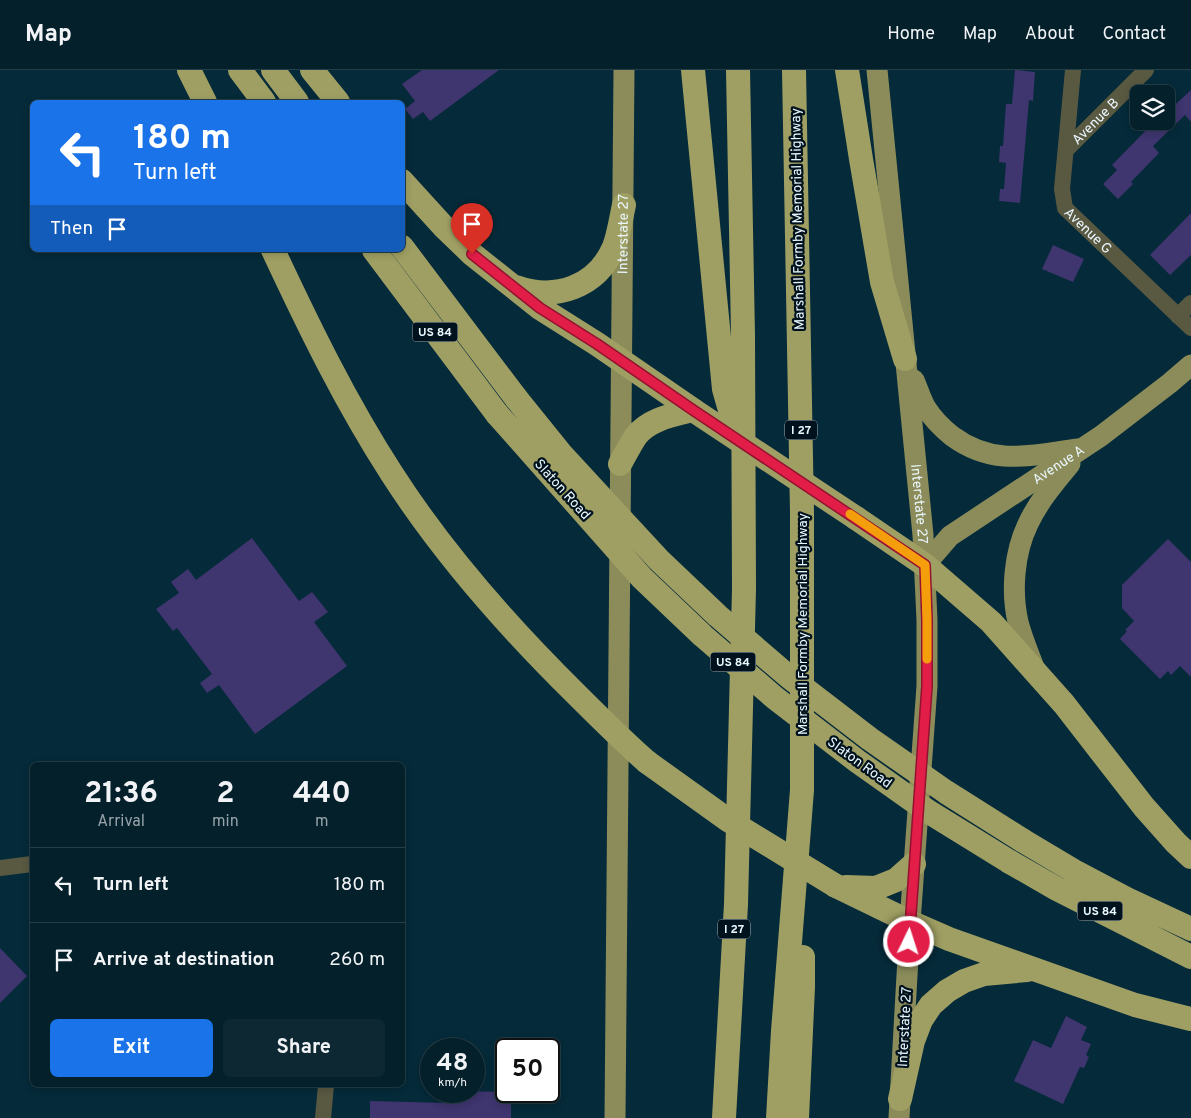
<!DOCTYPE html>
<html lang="en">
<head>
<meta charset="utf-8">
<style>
	body { margin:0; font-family:Overpass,sans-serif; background:#0d2833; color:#f1f3f6; height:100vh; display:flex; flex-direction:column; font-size:19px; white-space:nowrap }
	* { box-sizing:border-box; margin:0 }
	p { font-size:16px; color:#97a3a9 }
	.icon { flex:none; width:28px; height:28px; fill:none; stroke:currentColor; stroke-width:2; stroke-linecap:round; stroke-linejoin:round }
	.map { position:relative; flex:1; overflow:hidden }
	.details { position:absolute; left:30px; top:692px; width:375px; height:325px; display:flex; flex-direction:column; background:#04202b; border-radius:8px; box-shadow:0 2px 8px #0003,0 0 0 1px #253e47 }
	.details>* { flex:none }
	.banner { position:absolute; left:30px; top:30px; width:375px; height:152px; border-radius:8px; box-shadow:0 2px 8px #0003,0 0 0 1px #253e47; background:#1a73e8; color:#fff; overflow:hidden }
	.tools { position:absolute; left:1130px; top:15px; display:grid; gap:10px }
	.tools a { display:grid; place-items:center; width:45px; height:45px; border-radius:8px; background:#04202b; box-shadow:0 2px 8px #0003,0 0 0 1px #253e47; font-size:25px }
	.speed { position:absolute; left:420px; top:968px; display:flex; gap:10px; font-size:25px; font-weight:700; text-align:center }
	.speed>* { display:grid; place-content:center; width:65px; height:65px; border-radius:50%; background:#04202b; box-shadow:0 2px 8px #0003,0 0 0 1px #253e47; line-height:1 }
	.speed small { font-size:12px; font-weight:400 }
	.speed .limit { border:2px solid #111; border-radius:8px; background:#fff; color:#111 }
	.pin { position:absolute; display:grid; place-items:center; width:42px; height:42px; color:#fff; margin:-51px -21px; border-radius:50% 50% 50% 0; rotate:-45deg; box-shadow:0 0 5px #0007 }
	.pin .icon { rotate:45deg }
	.me { position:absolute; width:55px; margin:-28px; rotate:4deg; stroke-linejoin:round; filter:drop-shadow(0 0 4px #0008) }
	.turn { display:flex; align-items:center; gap:18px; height:105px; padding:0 20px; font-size:22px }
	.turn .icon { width:65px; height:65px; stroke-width:2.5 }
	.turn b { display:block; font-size:35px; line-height:42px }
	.then { display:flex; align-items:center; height:48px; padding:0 20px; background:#0003; gap:10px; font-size:19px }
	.eta { display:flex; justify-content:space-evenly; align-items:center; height:85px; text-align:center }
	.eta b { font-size:30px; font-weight:700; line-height:35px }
	.cta { display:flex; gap:10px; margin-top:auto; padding:10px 20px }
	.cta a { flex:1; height:58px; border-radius:8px; background:#1a73e8; color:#fff; font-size:20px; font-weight:700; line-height:58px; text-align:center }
	.cta a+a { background:#0d2833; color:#f1f3f6 }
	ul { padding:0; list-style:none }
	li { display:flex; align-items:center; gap:15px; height:75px; padding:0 20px; border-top:1px solid #253e47 }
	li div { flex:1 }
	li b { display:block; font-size:19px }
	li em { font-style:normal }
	header { display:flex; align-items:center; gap:30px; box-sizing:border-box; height:70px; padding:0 25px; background:#04202b; border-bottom:1px solid #253e47 }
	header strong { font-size:24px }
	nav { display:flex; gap:28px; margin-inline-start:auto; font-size:18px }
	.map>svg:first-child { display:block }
</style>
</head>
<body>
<header>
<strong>Map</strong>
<nav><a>Home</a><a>Map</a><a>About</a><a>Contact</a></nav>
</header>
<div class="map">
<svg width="1191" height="1048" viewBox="0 0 1191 1048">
	<rect width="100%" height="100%" fill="#052a39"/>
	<path fill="#3f356f" d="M 422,0 L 499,0 L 430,51 L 423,42 L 413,49 L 405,39 L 415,31 L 402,14 Z
		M 1015,0 L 1035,2 L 1033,31 L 1029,30 L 1020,133 L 999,131 L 1000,119 L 1004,119 L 1006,93 L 999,92 L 1000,76 L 1003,76 L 1006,34 L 1012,34 Z
		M 1191,20 L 1191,52 L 1185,45 L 1153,76 L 1159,83 L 1131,112 L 1133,114 L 1118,129 L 1103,114 L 1117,100 L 1112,95 L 1155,51 L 1166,51 L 1166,43 Z
		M 1191,143 L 1191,185 L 1170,205 L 1150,185 Z
		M 1053,175 L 1084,189 L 1073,212 L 1042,199 Z
		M 252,468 L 299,531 L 312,522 L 328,542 L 314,552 L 347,596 L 255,664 L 219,615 L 207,623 L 200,613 L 212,604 L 177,558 L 173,561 L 156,539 L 179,523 L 171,512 L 188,499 L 196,510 Z
		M 1168,469 L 1191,492 L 1191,607 L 1180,596 L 1171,605 L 1168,601 L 1160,609 L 1120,569 L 1127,561 L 1125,560 L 1134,551 L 1122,538 L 1122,515 Z
		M 0,878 L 27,906 L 0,933 Z
		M 1066,946 L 1087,957 L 1081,970 L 1091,974 L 1086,985 L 1089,987 L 1084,998 L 1080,997 L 1063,1034 L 1014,1011 L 1033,970 L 1051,978 Z
		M 449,1021 L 511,1022 L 511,1048 L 370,1048 L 370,1031 L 449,1033 Z"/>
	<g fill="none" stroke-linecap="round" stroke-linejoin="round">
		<g stroke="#595942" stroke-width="16">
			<path id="s1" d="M 1073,0 L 1062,119 L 1065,138 L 1191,258"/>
			<path id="s2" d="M 1066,80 L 1146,0"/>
			<path d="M 1178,246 L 1191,233"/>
			<path d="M 0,798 L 32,794"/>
			<path d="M 323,1048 L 326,1015"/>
		</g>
		<g stroke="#8b8c5a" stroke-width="21">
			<path id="s3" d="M 877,0 L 923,465 L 927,550 L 927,616 L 910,852 L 899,1048"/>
			<path d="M 914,310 C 918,319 921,330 926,338 C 933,349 942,358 952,366 C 994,397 1031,385 1078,379"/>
			<path id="s4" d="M 925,495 L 950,466 L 1101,366 L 1170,313 L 1191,295"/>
			<path d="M 1035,600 C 1029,584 1022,568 1018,552 C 1011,521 1014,483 1028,454 C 1038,432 1055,412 1070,394"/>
			<path id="s5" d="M 615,1048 L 624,0"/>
		</g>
		<path stroke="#9f9f63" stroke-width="24" d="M 189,0 L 205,32
			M 240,0 L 264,32
			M 273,0 L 297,32
			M 312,0 L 338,32
			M 693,0 L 724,319 L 735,358
			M 847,0 L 861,89 L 882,212 L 905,289
			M 402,111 L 443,156 L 472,184 L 540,238 L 597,274 L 693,340
			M 402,177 L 516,328
			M 273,180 C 309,257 346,333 392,404 C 444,485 507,556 576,624 C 599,647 622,670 647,692
			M 374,180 L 497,344
			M 516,217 C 556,231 597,217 614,177 C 619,164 621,148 624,135
			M 620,394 C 625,385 630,375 636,366 C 649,349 673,345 693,340
			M 856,448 L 925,495 L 991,552 L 1064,634 L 1144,737 L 1176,773 L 1191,787
			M 1022,770 L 1074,801 L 1127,829 L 1191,859
			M 1010,792 L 1057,819 L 1191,887
			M 836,816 L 910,852 L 949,869 L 1135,935 L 1191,949
			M 846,817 L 876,818 L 896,810 L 914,794
			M 900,1029 L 913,971 L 921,950 L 931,935 L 947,921 L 964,911 L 984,904 L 1027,900
			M 724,1048 L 736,834 L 744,519 L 743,265 L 738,0
			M 778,1048 L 783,961 L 802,720 L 802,443 L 794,0
			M 797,1048 L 803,917 L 803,887"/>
		<path stroke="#9f9f63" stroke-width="24" d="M 516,328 L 562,385 L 659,490 L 718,546 L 788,606 L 870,669 L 946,722 L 1022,770
			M 693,340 L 856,448
			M 497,344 L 642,508 L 703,566 L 775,628 L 857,691 L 929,742 L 1010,792
			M 647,692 L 728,750 L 836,816"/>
	</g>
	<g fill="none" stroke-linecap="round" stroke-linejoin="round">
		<g stroke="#92132f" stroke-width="12">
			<path id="route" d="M 472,184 L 540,238 L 597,274 L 693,340 L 925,495 L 927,550 L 927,616 L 909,872"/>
		</g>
		<use href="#route" stroke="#e11d48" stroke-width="9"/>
		<path stroke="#f59e0b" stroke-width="9" d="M 850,444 L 925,495 L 927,550 L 927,589"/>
	</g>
	<g text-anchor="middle" stroke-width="4.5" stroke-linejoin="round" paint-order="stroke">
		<g fill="#00121d" stroke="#a4b2ba" stroke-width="1">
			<rect x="412.5" y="252.5" width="45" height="19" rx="4"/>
			<rect x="785" y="350.5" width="32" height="19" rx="4"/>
			<rect x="710.5" y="582.5" width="45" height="19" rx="4"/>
			<rect x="1077.5" y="831.5" width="45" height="19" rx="4"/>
			<rect x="718" y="849.5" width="32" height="19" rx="4"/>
		</g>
		<g font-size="12" font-weight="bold" fill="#eaf7fd">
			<text x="435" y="266">US 84</text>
			<text x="801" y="364">I 27</text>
			<text x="733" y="596">US 84</text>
			<text x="1100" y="845">US 84</text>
			<text x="734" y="863">I 27</text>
		</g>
		<g font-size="14" fill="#eaf7fd" stroke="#00121d">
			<text dy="5" stroke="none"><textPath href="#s2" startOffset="41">Avenue B</textPath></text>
			<text transform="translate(797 149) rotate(-91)" y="5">Marshall Formby Memorial Highway</text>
			<text dy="5" stroke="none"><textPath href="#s1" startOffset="171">Avenue G</textPath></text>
			<text dy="5" stroke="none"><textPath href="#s5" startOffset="884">Interstate 27</textPath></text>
			<text dy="5" stroke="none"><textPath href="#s4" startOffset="168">Avenue A</textPath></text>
			<text transform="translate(563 419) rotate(48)" y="5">Slaton Road</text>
			<text dy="5" stroke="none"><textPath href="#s3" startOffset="436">Interstate 27</textPath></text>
			<text transform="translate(802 554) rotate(-90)" y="5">Marshall Formby Memorial Highway</text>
			<text transform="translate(860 692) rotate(36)" y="5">Slaton Road</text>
			<text transform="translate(904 957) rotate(-87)" y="5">Interstate 27</text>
		</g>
	</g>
</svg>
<div class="tools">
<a><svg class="icon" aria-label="layers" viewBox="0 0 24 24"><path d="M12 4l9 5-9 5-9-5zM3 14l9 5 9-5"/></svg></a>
</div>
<div class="speed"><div>48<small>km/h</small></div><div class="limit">50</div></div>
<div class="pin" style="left:472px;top:184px;background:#d93025"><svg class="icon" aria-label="arrive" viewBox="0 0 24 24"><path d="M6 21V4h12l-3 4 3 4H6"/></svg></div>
<svg class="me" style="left:909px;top:872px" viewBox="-20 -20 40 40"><circle r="17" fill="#e11d48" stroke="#fff" stroke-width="3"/><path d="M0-11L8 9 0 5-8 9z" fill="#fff"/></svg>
<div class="banner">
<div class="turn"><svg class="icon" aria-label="left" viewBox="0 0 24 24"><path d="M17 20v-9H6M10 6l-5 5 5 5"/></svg><div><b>180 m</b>Turn left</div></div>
<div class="then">Then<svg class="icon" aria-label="arrive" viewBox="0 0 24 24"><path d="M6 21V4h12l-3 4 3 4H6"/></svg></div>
</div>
<section class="details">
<div class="eta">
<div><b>21:36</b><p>Arrival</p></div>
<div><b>2</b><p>min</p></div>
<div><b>440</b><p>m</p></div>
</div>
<ul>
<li><svg class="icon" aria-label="left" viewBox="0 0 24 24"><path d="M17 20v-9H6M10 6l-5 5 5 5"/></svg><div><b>Turn left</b></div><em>180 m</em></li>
<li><svg class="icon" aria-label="arrive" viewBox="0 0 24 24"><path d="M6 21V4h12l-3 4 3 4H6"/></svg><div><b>Arrive at destination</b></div><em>260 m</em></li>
</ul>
<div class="cta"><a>Exit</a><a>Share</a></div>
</section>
</div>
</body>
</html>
